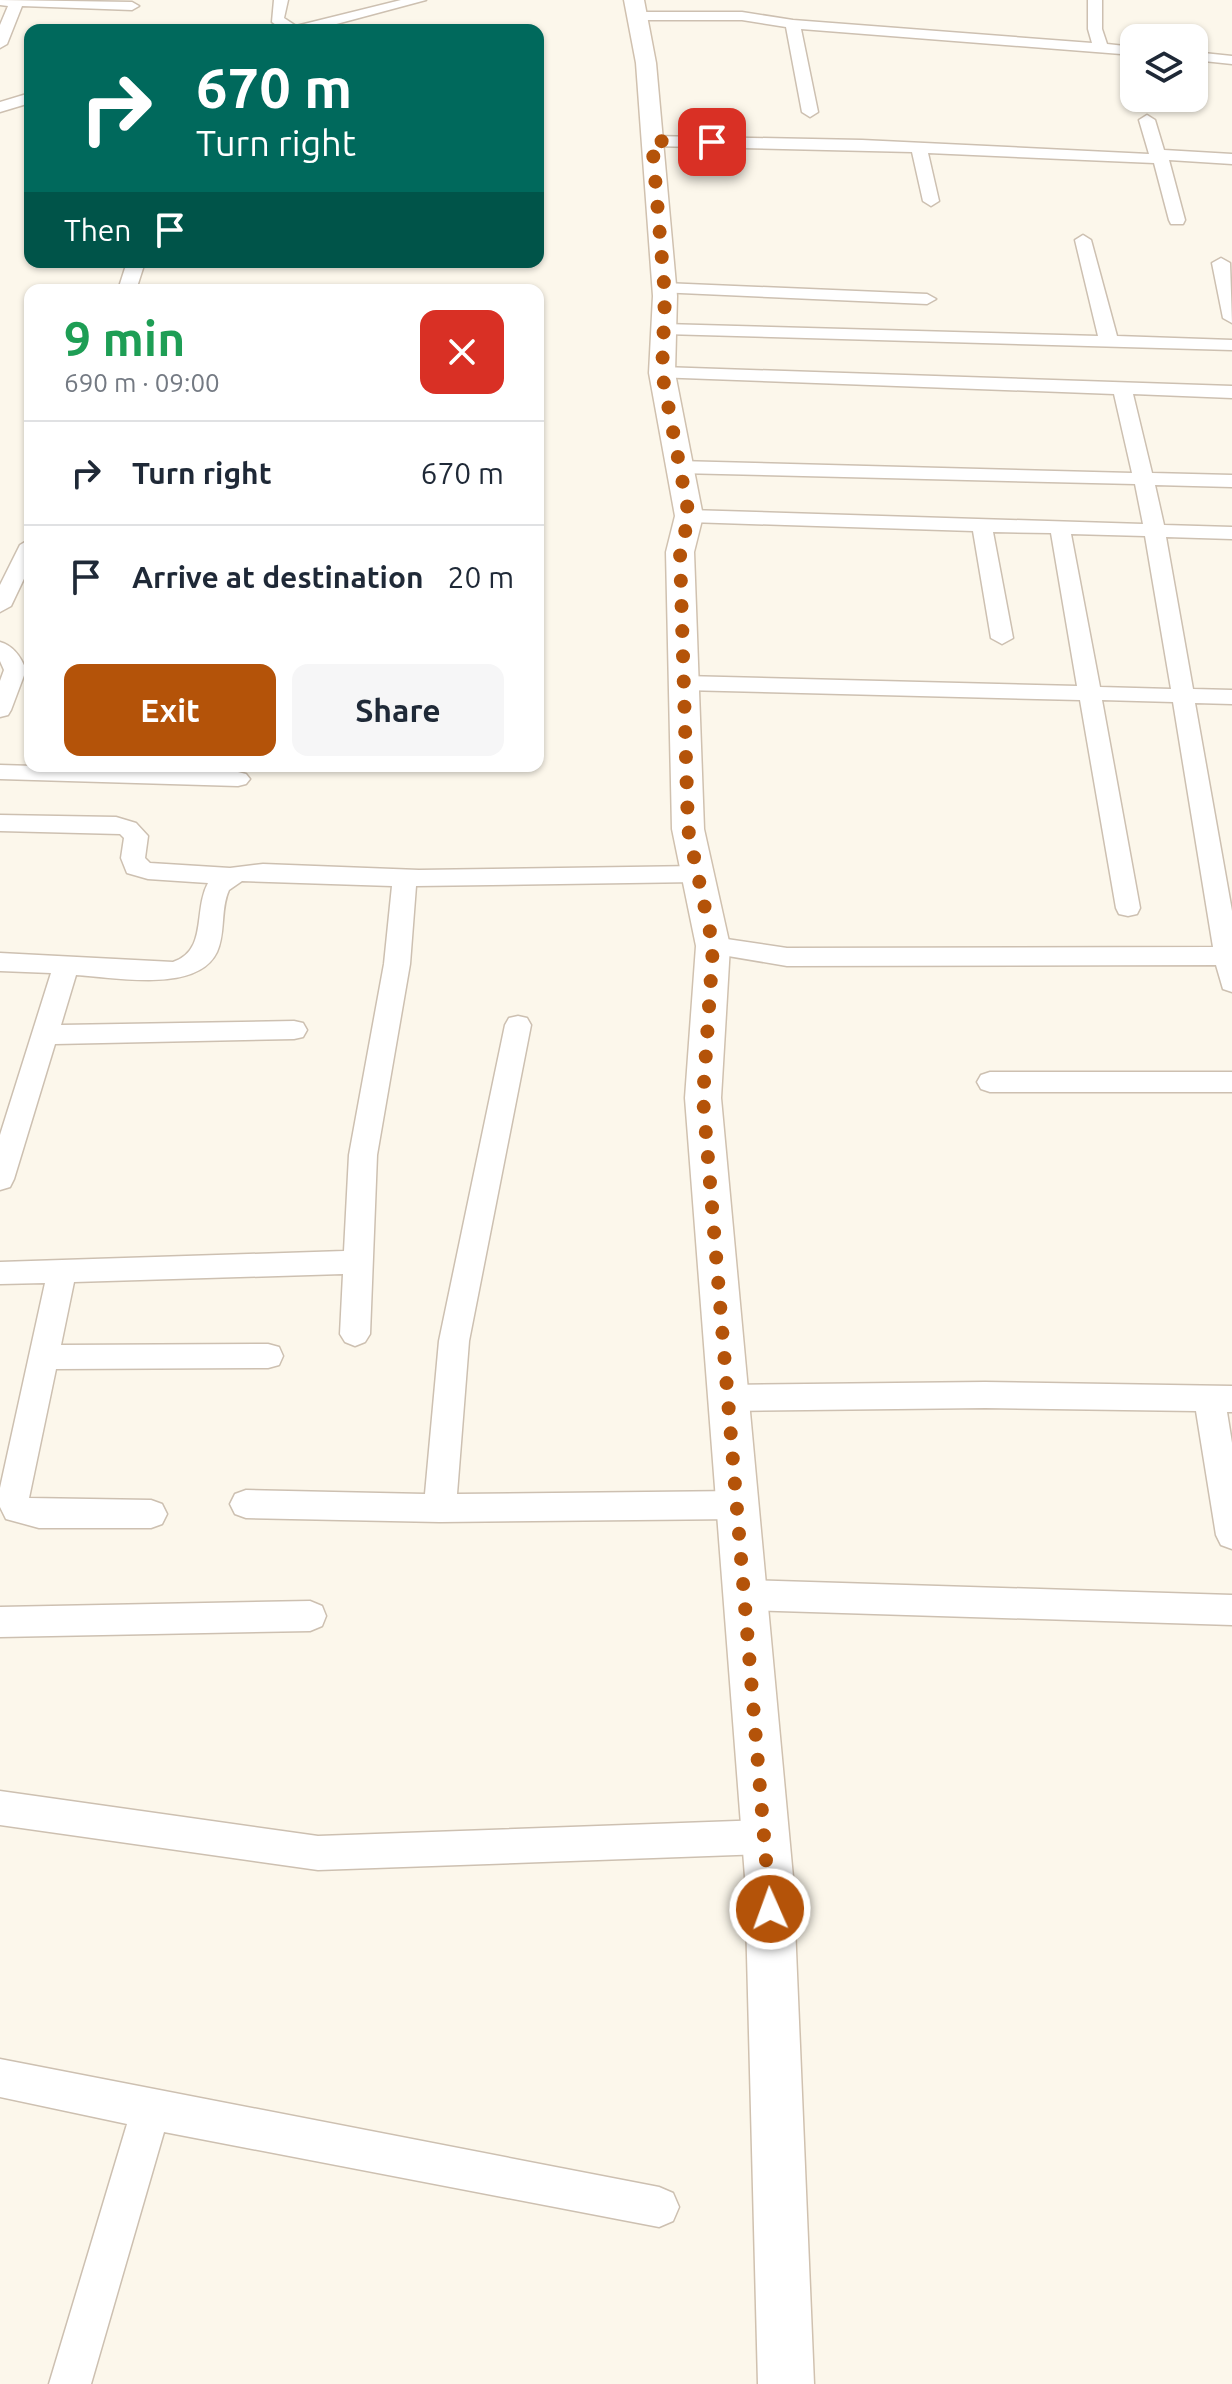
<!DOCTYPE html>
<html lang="en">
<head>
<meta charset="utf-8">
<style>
	body { margin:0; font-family:Ubuntu,sans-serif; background:#f6f6f7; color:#1f2937; height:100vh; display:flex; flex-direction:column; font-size:30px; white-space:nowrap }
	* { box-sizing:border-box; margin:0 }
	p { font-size:26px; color:#747a83 }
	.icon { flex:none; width:44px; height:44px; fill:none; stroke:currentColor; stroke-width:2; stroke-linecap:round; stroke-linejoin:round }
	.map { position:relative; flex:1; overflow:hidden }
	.details { position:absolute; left:24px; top:284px; width:520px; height:488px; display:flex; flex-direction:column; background:#fff; border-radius:16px; box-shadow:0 2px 6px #0004 }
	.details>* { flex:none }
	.top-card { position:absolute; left:24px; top:24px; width:520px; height:244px; border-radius:16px; box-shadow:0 2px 6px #0004; background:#00695c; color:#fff; overflow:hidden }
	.tools { position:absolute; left:1120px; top:24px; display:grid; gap:16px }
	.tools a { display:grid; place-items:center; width:88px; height:88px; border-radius:16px; background:#fff; box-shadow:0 2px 6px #0004; font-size:40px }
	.pin { position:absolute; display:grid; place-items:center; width:68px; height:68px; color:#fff; margin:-34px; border-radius:16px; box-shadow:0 4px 12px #0006 }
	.me { position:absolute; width:88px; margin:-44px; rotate:358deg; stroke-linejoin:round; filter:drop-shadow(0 0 6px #0008) }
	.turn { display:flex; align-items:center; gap:28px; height:168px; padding:0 40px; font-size:36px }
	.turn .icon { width:104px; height:104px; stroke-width:2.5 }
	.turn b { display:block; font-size:56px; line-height:68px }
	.then { display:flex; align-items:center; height:76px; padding:0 40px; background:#0003; gap:16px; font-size:30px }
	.round { display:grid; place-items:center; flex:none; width:84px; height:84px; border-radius:16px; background:#f6f6f7 }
	.overview { display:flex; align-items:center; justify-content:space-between; height:136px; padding:0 40px }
	h1 { font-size:48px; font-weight:700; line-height:60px; color:#1e9e55 }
	.cta { display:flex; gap:16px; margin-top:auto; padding:16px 40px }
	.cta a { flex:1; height:92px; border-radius:16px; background:#b45309; color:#fff; font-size:32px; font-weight:700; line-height:92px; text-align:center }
	.cta a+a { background:#f6f6f7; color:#1f2937 }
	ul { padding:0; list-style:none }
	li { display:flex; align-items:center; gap:24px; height:104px; padding:0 40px; border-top:2px solid #e0e1e3 }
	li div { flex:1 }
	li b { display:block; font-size:30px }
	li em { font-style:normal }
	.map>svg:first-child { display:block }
</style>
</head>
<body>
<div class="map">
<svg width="1232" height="2384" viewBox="0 0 1232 2384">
	<rect width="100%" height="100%" fill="#fcf7eb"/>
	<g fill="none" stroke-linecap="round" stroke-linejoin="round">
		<g stroke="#cdc0b1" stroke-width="3">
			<path id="street" d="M 0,0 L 132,2 L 139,6 L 132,10 L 22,6 L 7,44 L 0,48 L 0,25 L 8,6 L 0,5 Z
				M 274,0 L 288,0 L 284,18 L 296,26 L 401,0 L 426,0 L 314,30 L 283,30 L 272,22 Z
				M 1088,0 L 1102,0 L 1102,29 L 1107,44 L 1134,47 L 1134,55 L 801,29 L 818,112 L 810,117 L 802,112 L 786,27 L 742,20 L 637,20 L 630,16 L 637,12 L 742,12 L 793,20 L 1092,43 L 1088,29 Z
				M 1194,52 L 1232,56 L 1232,64 L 1194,60 Z
				M 30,93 L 30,103 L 0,112 L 0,102 Z
				M 1147,115 L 1155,120 L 1164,150 L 1232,154 L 1232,164 L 1169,160 L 1185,220 L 1183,224 L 1171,224 L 1169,220 L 1154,163 L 928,153 L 939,201 L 931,206 L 923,201 L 912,152 L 652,146 L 644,141 L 652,136 L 862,140 L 1149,154 L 1139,120 Z
				M 1083,235 L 1091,240 L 1117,336 L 1232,340 L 1232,350 L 664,334 L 655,329 L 664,324 L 1098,336 L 1075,240 Z
				M 1221,258 L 1230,263 L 1232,323 L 1223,318 L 1212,263 Z
				M 127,262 L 145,262 L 136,290 L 118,290 Z
				M 664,283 L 927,294 L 936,299 L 927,304 L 658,292 L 655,288 Z
				M 662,367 L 1232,386 L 1232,398 L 1133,394 L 1152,473 L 1232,475 L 1232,487 L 1155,485 L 1164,525 L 1232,527 L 1232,539 L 1166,537 L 1193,689 L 1232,690 L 1232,704 L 1195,703 L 1232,911 L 1232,992 L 1223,989 L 1216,965 L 787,966 L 704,952 L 700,946 L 704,940 L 713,937 L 787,948 L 1213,947 L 1173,702 L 1102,700 L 1140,908 L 1137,914 L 1128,916 L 1119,914 L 1116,908 L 1080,700 L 684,690 L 673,683 L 684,676 L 1077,686 L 1051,533 L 993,532 L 1013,638 L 1002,644 L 991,638 L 973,531 L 689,522 L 679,516 L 689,510 L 1143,524 L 1135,484 L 678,473 L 668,467 L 678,461 L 1132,473 L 1114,394 L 655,377 L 653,373 L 655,369 ZM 1071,534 L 1145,536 L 1171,689 L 1100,687 Z
				M 30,539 L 30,566 L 11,606 L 0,612 L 0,585 L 20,545 Z
				M 0,642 C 14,646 21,657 26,670 L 11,710 L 8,715 L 0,717 L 0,681 L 4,670 L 0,661 Z
				M 0,765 L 238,772 L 246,774 L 250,779 L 246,784 L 238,786 L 0,779 Z
				M 0,815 L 116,817 L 136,823 L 148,836 L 145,858 L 150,863 L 230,868 L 263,864 L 419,870 L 698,866 L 707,868 L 710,874 L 707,880 L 698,882 L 416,886 L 410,964 L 377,1155 L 370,1334 L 365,1342 L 355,1346 L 345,1342 L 340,1334 L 343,1274 L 74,1282 L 61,1345 L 268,1344 L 279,1347 L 283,1356 L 279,1365 L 268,1368 L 56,1369 L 29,1498 L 151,1500 L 162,1504 L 167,1514 L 162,1524 L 151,1528 L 39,1528 L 6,1519 L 0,1507 L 0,1488 L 45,1283 L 0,1284 L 0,1262 L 344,1251 L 349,1155 L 384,964 L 392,886 L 242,881 L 229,890 C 220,910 226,932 217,952 C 197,994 114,977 76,975 L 61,1025 L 294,1021 L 303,1023 L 307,1030 L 303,1037 L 294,1039 L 55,1044 L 14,1179 L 10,1187 L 0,1190 L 0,1135 L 51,973 L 0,971 L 0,953 L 173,962 C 208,950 193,911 208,883 L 148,879 L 127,873 L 121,858 L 124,838 L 120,834 L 0,831 Z
				M 518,1016 L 527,1018 L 531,1025 L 469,1341 L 457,1494 L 738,1491 L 749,1495 L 754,1505 L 749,1515 L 738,1519 L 440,1522 L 246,1518 L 235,1514 L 230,1504 L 235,1494 L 246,1490 L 425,1494 L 439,1341 L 505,1025 L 509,1018 Z
				M 990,1072 L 1232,1072 L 1232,1092 L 990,1092 L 981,1089 L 977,1082 L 981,1075 Z
				M 985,1382 L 1232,1386 L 1232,1412 L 1227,1412 L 1232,1443 L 1232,1549 L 1221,1545 L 1216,1535 L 1196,1411 L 985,1408 L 728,1411 L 717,1407 L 713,1398 L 717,1389 L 728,1385 Z
				M 745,1580 L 1232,1595 L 1232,1625 L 745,1610 L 733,1605 L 729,1595 L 733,1585 Z
				M 310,1601 L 322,1606 L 326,1616 L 322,1626 L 310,1631 L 0,1637 L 0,1607 Z
				M 0,1791 L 318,1836 L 766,1820 L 779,1825 L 784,1837 L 779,1849 L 766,1854 L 318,1870 L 0,1825 Z
				M 0,2059 L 659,2187 L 673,2193 L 679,2207 L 673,2221 L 659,2227 L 164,2132 L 91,2384 L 49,2384 L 127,2124 L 0,2097 Z"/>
		</g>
		<g stroke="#d0c1af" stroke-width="3">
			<path id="secondary" d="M 624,0 L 644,0 L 656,63 L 677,296 L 675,373 L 703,516 L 694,552 L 704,829 L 730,946 L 721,1098 L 793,1877 L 814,2384 L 758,2384 L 745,1877 L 685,1098 L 696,946 L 672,829 L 666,552 L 675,516 L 649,373 L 653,296 L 636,63 Z"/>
		</g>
		<use href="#street" fill="#fff" fill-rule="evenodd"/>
		<use href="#secondary" fill="#fff" fill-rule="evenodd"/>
	</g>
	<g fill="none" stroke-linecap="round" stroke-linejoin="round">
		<path stroke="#b45309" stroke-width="14" stroke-dasharray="0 25.2" d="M 712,142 L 652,141 L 665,296 L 662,373 L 689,516 L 680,552 L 688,829 L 713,946 L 703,1098 L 770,1909"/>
	</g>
</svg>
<div class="tools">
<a><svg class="icon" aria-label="layers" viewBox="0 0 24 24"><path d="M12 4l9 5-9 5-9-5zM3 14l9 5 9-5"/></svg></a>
</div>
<div class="pin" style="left:712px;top:142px;background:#d93025"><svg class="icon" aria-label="arrive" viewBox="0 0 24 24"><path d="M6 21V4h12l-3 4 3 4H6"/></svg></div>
<svg class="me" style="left:770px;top:1909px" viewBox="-20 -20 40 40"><circle r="17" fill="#b45309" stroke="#fff" stroke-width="3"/><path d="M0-11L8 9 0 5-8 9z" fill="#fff"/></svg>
<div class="top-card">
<div class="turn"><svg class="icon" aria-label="right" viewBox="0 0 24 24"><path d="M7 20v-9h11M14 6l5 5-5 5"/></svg><div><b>670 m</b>Turn right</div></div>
<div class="then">Then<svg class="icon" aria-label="arrive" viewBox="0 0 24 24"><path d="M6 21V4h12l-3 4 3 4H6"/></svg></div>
</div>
<section class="details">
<div class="overview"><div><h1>9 min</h1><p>690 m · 09:00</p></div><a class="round" style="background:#d93025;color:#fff"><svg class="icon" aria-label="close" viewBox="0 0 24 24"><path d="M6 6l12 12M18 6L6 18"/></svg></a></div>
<ul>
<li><svg class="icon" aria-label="right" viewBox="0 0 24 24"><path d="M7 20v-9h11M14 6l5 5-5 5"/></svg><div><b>Turn right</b></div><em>670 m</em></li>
<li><svg class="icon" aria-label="arrive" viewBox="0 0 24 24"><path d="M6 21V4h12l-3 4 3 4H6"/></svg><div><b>Arrive at destination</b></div><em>20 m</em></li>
</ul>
<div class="cta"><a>Exit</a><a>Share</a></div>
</section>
</div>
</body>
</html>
